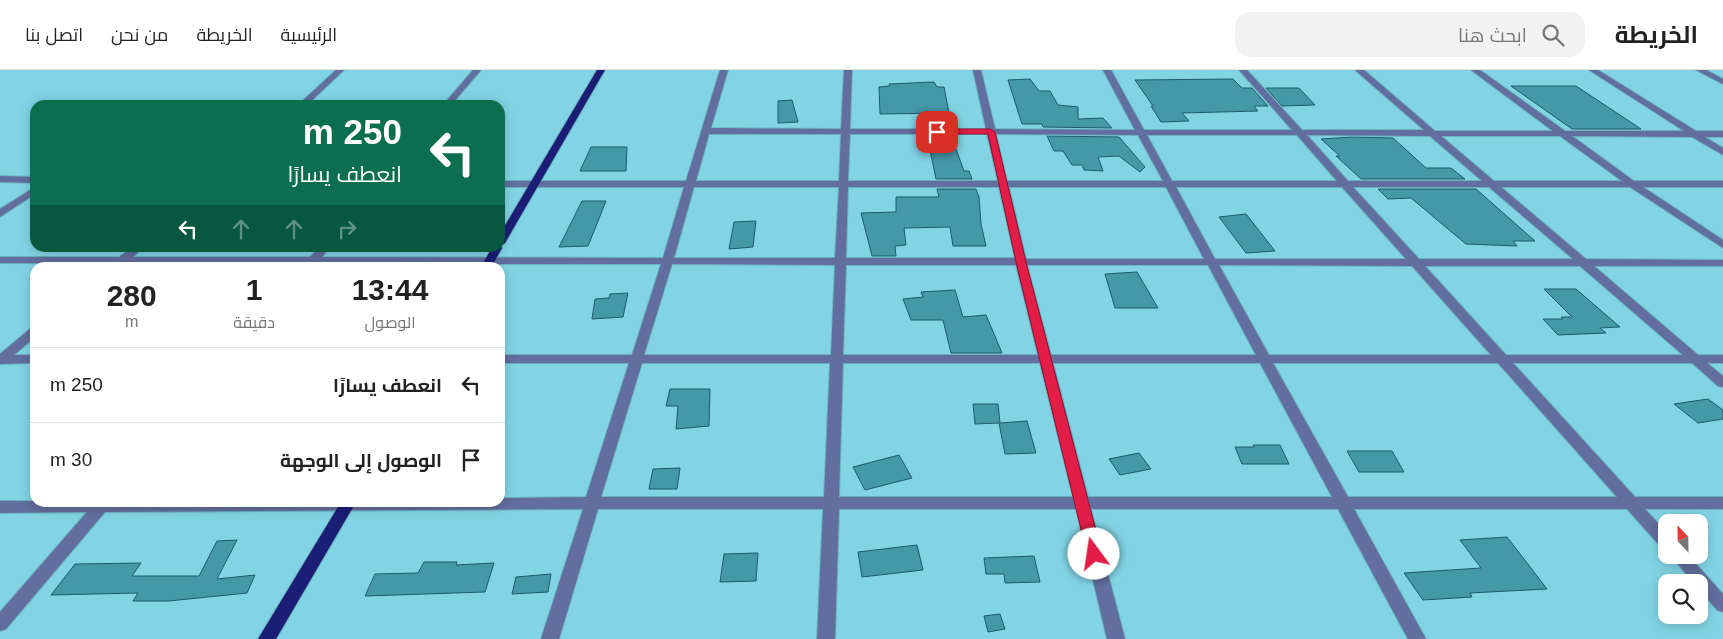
<!DOCTYPE html>
<html lang="ar">
<head>
<meta charset="utf-8">
<style>
	body { margin:0; font-family:Arial,Cairo,sans-serif; background:#f2f2f2; color:#222; direction:rtl; height:100vh; display:flex; flex-direction:column; font-size:19px; white-space:nowrap }
	* { box-sizing:border-box; margin:0 }
	p { font-size:16px; color:#767676 }
	.icon { flex:none; width:28px; height:28px; fill:none; stroke:currentColor; stroke-width:2; stroke-linecap:round; stroke-linejoin:round }
	.map { position:relative; flex:1; overflow:hidden; direction:ltr }
	.side { position:absolute; left:30px; top:192px; width:475px; height:245px; display:flex; flex-direction:column; background:#fff; border-radius:15px; box-shadow:0 2px 12px #0003; direction:rtl }
	.side>* { flex:none }
	.hud { position:absolute; left:30px; top:30px; width:475px; height:152px; border-radius:15px; box-shadow:0 2px 12px #0003; direction:rtl; background:#0b6e4f; color:#fff; overflow:hidden }
	.needle { width:32px; rotate:338deg }
	.fabs { position:absolute; left:1658px; top:444px; display:grid; gap:10px }
	.fabs a { display:grid; place-items:center; width:50px; height:50px; border-radius:10px; background:#fff; box-shadow:0 2px 12px #0003; font-size:25px }
	.pin { position:absolute; display:grid; place-items:center; width:42px; height:42px; color:#fff; margin:-21px; border-radius:10px; box-shadow:0 2px 8px #0006 }
	.me { position:absolute; width:55px; margin:-28px; rotate:346deg; stroke-linejoin:round; filter:drop-shadow(0 0 4px #0008) }
	.turn { display:flex; align-items:center; gap:18px; height:105px; padding:0 20px; font-size:22px }
	.turn .icon { width:65px; height:65px; stroke-width:2.5 }
	.turn b { display:block; font-size:35px; line-height:42px }
	.lanes { display:flex; align-items:center; height:48px; padding:0 20px; background:#0003; justify-content:center; gap:25px; direction:ltr }
	.lanes .off { opacity:.35 }
	.eta { display:flex; justify-content:space-evenly; align-items:center; height:85px; text-align:center }
	.eta b { font-size:30px; font-weight:700; line-height:35px }
	ul { padding:0; list-style:none }
	li { display:flex; align-items:center; gap:15px; height:75px; padding:0 20px; border-top:1px solid #e0e0e0 }
	li div { flex:1 }
	li b { display:block; font-size:19px }
	li em { font-style:normal }
	header { display:flex; align-items:center; gap:30px; box-sizing:border-box; height:70px; padding:0 25px; background:#fff; border-bottom:1px solid #e0e0e0 }
	header strong { font-size:24px }
	nav { display:flex; gap:28px; margin-inline-start:auto; font-size:18px }
	.search { width:350px; height:45px; background:#f2f2f2; display:flex; align-items:center; gap:12px; box-sizing:border-box; padding:0 18px; border-radius:15px; color:#767676; font-size:19px }
	.map>svg:first-child { display:block }
</style>
</head>
<body>
<header>
<strong>الخريطة</strong>
<div class="search"><svg class="icon" aria-label="search" viewBox="0 0 24 24"><circle cx="10" cy="10" r="6"/><path d="M15 15l6 6"/></svg>ابحث هنا</div>
<nav><a>الرئيسية</a><a>الخريطة</a><a>من نحن</a><a>اتصل بنا</a></nav>
</header>
<div class="map">
<svg width="1723" height="569" viewBox="0 0 1723 569">
	<rect width="100%" height="100%" fill="#82d4e5"/>
	<path fill="#4598a8" stroke="#1a5c68" d="M 1030,9 L 1039,21 L 1050,21 L 1058,35 L 1078,37 L 1078,49 L 1103,48 L 1112,58 L 1043,57 L 1042,54 L 1022,54 L 1008,10 Z
		M 1233,9 L 1242,18 L 1252,18 L 1268,36 L 1254,36 L 1258,41 L 1182,43 L 1189,51 L 1161,52 L 1151,36 L 1153,36 L 1135,10 Z
		M 934,12 L 937,17 L 944,17 L 949,43 L 880,44 L 879,17 L 890,16 L 889,14 Z
		M 1511,16 L 1576,16 L 1641,59 L 1572,59 Z
		M 1266,18 L 1299,18 L 1315,35 L 1282,36 Z
		M 792,30 L 798,52 L 778,53 L 778,31 Z
		M 1047,66 L 1119,67 L 1145,97 L 1140,102 L 1119,86 L 1098,87 L 1103,101 L 1084,100 L 1082,95 L 1072,95 L 1063,81 L 1054,81 Z
		M 1353,67 L 1393,68 L 1426,98 L 1451,98 L 1465,109 L 1361,109 L 1336,86 L 1340,86 L 1321,69 Z
		M 591,77 L 627,77 L 626,101 L 580,101 Z
		M 956,79 L 964,101 L 969,101 L 972,109 L 936,109 L 930,80 Z
		M 937,119 L 976,119 L 979,127 L 981,154 L 986,176 L 953,176 L 950,157 L 904,158 L 906,175 L 895,176 L 896,186 L 872,186 L 861,143 L 896,142 L 896,127 L 939,127 Z
		M 1378,119 L 1476,119 L 1535,171 L 1513,171 L 1517,176 L 1466,174 L 1411,128 L 1388,129 Z
		M 582,131 L 606,131 L 588,176 L 559,177 Z
		M 1246,144 L 1250,149 L 1275,181 L 1246,183 L 1219,147 Z
		M 756,151 L 753,177 L 729,179 L 734,152 Z
		M 1137,202 L 1158,238 L 1115,238 L 1105,204 Z
		M 1544,219 L 1576,219 L 1620,257 L 1600,258 L 1606,263 L 1558,265 L 1543,249 L 1563,249 L 1561,247 L 1572,247 Z
		M 955,220 L 963,247 L 986,245 L 1002,283 L 951,283 L 943,250 L 911,250 L 903,229 L 923,227 L 921,222 Z
		M 628,223 L 623,247 L 592,249 L 595,229 L 609,228 L 610,224 Z
		M 670,319 L 710,319 L 709,356 L 676,359 L 678,336 L 666,336 Z
		M 1708,329 L 1723,340 L 1723,349 L 1698,353 L 1674,334 Z
		M 973,334 L 998,334 L 1000,353 L 1027,351 L 1036,383 L 1005,384 L 999,353 L 975,354 Z
		M 1253,375 L 1280,375 L 1289,394 L 1242,394 L 1235,377 L 1254,377 Z
		M 1347,381 L 1392,381 L 1404,402 L 1359,402 Z
		M 1139,383 L 1151,399 L 1120,405 L 1109,389 Z
		M 899,385 L 912,408 L 865,420 L 853,397 Z
		M 680,398 L 677,419 L 649,419 L 653,399 Z
		M 1507,467 L 1547,519 L 1470,523 L 1472,527 L 1423,530 L 1404,503 L 1481,498 L 1460,470 Z
		M 237,470 L 217,509 L 255,505 L 247,523 L 169,531 L 133,531 L 138,523 L 51,525 L 75,494 L 141,493 L 132,506 L 199,506 L 217,471 Z
		M 917,475 L 923,500 L 862,507 L 858,482 Z
		M 758,483 L 756,511 L 720,512 L 724,484 Z
		M 1034,486 L 1040,512 L 1005,513 L 1004,504 L 986,504 L 984,488 Z
		M 424,492 L 457,492 L 456,495 L 494,493 L 485,522 L 365,526 L 375,504 L 418,503 Z
		M 551,504 L 548,522 L 512,524 L 516,507 Z
		M 1000,544 L 1005,559 L 988,562 L 984,546 Z"/>
	<g fill="none" stroke-linecap="round" stroke-linejoin="round">
		<g stroke="#6bb2c1" stroke-width="2">
			<path id="minor" d="M 336,0 L 344,0 L 307,35 L 298,35 Z
				M 473,0 L 481,0 L 451,35 L 443,35 Z
				M 720,0 L 728,0 L 711,58 L 841,59 L 844,0 L 852,0 L 850,59 L 986,59 L 973,0 L 981,0 L 995,59 L 1135,60 L 1103,0 L 1111,0 L 1144,60 L 1292,60 L 1239,0 L 1247,0 L 1302,60 L 1424,60 L 1355,0 L 1364,0 L 1435,61 L 1553,61 L 1471,0 L 1480,0 L 1565,61 L 1684,61 L 1589,0 L 1598,0 L 1696,61 L 1723,61 L 1723,67 L 1705,67 L 1723,78 L 1723,85 L 1692,67 L 1572,66 L 1634,111 L 1723,111 L 1723,117 L 1643,117 L 1723,170 L 1723,178 L 1630,117 L 1501,117 L 1586,189 L 1723,190 L 1723,196 L 1594,196 L 1698,285 L 1723,285 L 1723,293 L 1707,293 L 1723,306 L 1723,317 L 1718,316 L 1692,293 L 1513,293 L 1635,427 L 1723,427 L 1723,439 L 1645,439 L 1666,462 L 1666,478 L 1660,476 L 1627,439 L 1354,439 L 1426,569 L 1408,569 L 1338,439 L 1091,439 L 1125,569 L 1107,569 L 1076,439 L 839,439 L 835,569 L 817,569 L 823,439 L 598,439 L 559,569 L 541,569 L 583,439 L 105,442 L 6,559 L 0,561 L 0,542 L 87,442 L 0,443 L 0,431 L 500,432 L 500,428 L 586,427 L 629,293 L 500,293 L 500,285 L 632,285 L 661,194 L 316,194 L 310,197 L 305,194 L 0,193 L 0,187 L 119,187 L 132,178 L 143,178 L 133,187 L 310,187 L 319,178 L 329,178 L 322,187 L 663,188 L 684,117 L 500,117 L 500,111 L 686,111 ZM 709,64 L 841,64 L 839,111 L 696,111 ZM 850,64 L 987,64 L 998,111 L 848,111 ZM 996,64 L 1138,65 L 1163,111 L 1007,111 ZM 1147,65 L 1297,65 L 1337,111 L 1172,111 ZM 1307,65 L 1430,66 L 1482,111 L 1348,111 ZM 1441,66 L 1560,66 L 1622,111 L 1494,111 ZM 694,117 L 839,117 L 835,188 L 674,188 ZM 848,117 L 999,117 L 1015,188 L 846,188 ZM 1009,117 L 1166,117 L 1204,189 L 1026,189 ZM 1176,117 L 1342,117 L 1406,189 L 1215,189 ZM 1353,117 L 1489,117 L 1573,189 L 1419,189 ZM 672,194 L 835,195 L 831,285 L 644,285 ZM 846,195 L 1016,195 L 1038,285 L 843,285 ZM 1027,195 L 1208,195 L 1256,285 L 1051,285 ZM 1219,195 L 1412,196 L 1491,285 L 1269,285 ZM 1425,196 L 1580,196 L 1683,285 L 1506,285 ZM 642,293 L 830,293 L 824,427 L 601,427 ZM 843,293 L 1040,293 L 1073,427 L 839,427 ZM 1053,293 L 1260,293 L 1332,427 L 1088,427 ZM 1273,293 L 1498,293 L 1617,427 L 1348,427 Z
				M 1696,0 L 1706,0 L 1723,9 L 1723,14 Z
				M 0,106 L 35,107 L 35,113 L 0,112 Z
				M 35,117 L 35,124 L 0,147 L 0,139 Z
				M 35,257 L 35,267 L 14,285 L 35,285 L 35,293 L 0,294 L 0,284 L 31,258 Z
				M 1670,485 L 1688,485 L 1723,524 L 1723,542 L 1717,540 L 1699,519 L 1699,512 L 1693,512 Z"/>
		</g>
		<g stroke="#6bb2c1" stroke-width="2">
			<path id="major" d="M 597,0 L 605,0 L 505,173 L 501,176 L 502,178 L 491,198 L 480,198 L 492,178 L 500,178 L 500,164 Z
				M 341,432 L 356,432 L 276,569 L 258,569 Z"/>
		</g>
		<use href="#minor" fill="#626e9d" fill-rule="evenodd"/>
		<use href="#major" fill="#1b1e74" fill-rule="evenodd"/>
	</g>
	<path fill="#e11d48" stroke="#92132f" d="M 991,59 L 995,62 L 1026,192 L 1102,484 L 1100,488 L 1094,490 L 1089,488 L 1087,484 L 1016,192 L 988,64 L 937,64 L 933,62 L 937,59 Z"/>
</svg>
<div class="fabs">
<a><svg class="needle" viewBox="-14 -14 28 28"><path d="M0-13l5 13h-10z" fill="#e53935"/><path d="M0 13l5-13h-10z" fill="#767676"/></svg></a>
<a><svg class="icon" aria-label="search" viewBox="0 0 24 24"><circle cx="10" cy="10" r="6"/><path d="M15 15l6 6"/></svg></a>
</div>
<div class="pin" style="left:937px;top:62px;background:#d93025"><svg class="icon" aria-label="arrive" viewBox="0 0 24 24"><path d="M6 21V4h12l-3 4 3 4H6"/></svg></div>
<svg class="me" style="left:1094px;top:484px" viewBox="-20 -20 40 40"><circle r="19" fill="#fff"/><path d="M0-13L10 11 0 6-10 11z" fill="#e11d48"/></svg>
<div class="hud">
<div class="turn"><svg class="icon" aria-label="left" viewBox="0 0 24 24"><path d="M17 20v-9H6M10 6l-5 5 5 5"/></svg><div><b>250 m</b>انعطف يسارًا</div></div>
<div class="lanes"><svg class="icon" aria-label="left" viewBox="0 0 24 24"><path d="M17 20v-9H6M10 6l-5 5 5 5"/></svg><svg class="icon off" aria-label="ahead" viewBox="0 0 24 24"><path d="M12 20V5M6 11l6-6 6 6"/></svg><svg class="icon off" aria-label="ahead" viewBox="0 0 24 24"><path d="M12 20V5M6 11l6-6 6 6"/></svg><svg class="icon off" aria-label="right" viewBox="0 0 24 24"><path d="M7 20v-9h11M14 6l5 5-5 5"/></svg></div>
</div>
<section class="side">
<div class="eta">
<div><b>13:44</b><p>الوصول</p></div>
<div><b>1</b><p>دقيقة</p></div>
<div><b>280</b><p>m</p></div>
</div>
<ul>
<li><svg class="icon" aria-label="left" viewBox="0 0 24 24"><path d="M17 20v-9H6M10 6l-5 5 5 5"/></svg><div><b>انعطف يسارًا</b></div><em>250 m</em></li>
<li><svg class="icon" aria-label="arrive" viewBox="0 0 24 24"><path d="M6 21V4h12l-3 4 3 4H6"/></svg><div><b>الوصول إلى الوجهة</b></div><em>30 m</em></li>
</ul>
</section>
</div>
</body>
</html>
